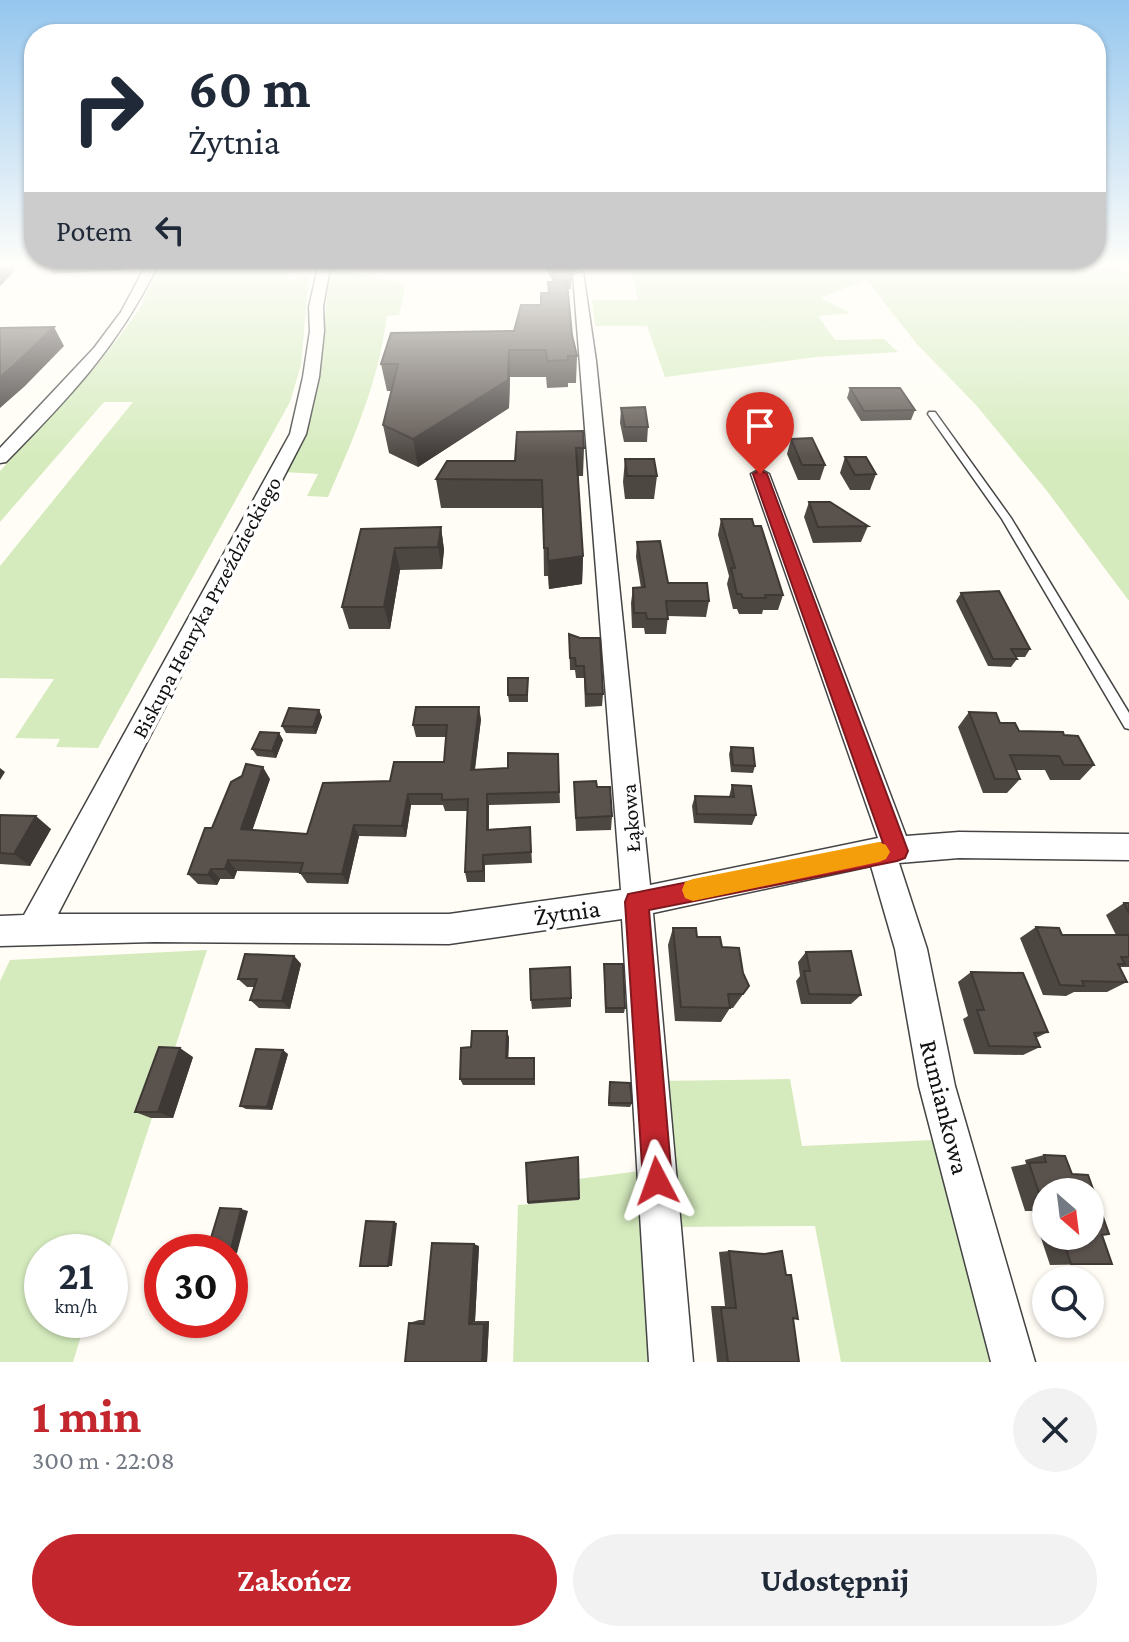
<!DOCTYPE html>
<html lang="pl">
<head>
<meta charset="utf-8">
<style>
	body { margin:0; font-family:"Crimson Pro",serif; background:#f2f2f3; color:#1f2937; height:100vh; display:flex; flex-direction:column; font-size:30px; white-space:nowrap }
	* { box-sizing:border-box; margin:0 }
	p { font-size:26px; color:#747a83 }
	.icon { flex:none; width:44px; height:44px; fill:none; stroke:currentColor; stroke-width:2; stroke-linecap:round; stroke-linejoin:round }
	.map { position:relative; height:1362px; overflow:hidden }
	.drawer { display:flex; flex-direction:column; background:#fff; flex:1 }
	.drawer>* { flex:none }
	.banner { position:absolute; left:24px; top:24px; width:1082px; height:244px; border-radius:32px; box-shadow:0 2px 6px #0004; background:#fff; color:#1f2937; overflow:hidden }
	.needle { width:52px; rotate:152deg }
	.tools { position:absolute; left:1032px; top:1178px; display:grid; gap:16px }
	.tools a { display:grid; place-items:center; width:72px; height:72px; border-radius:50%; background:#fff; box-shadow:0 2px 6px #0004; font-size:40px }
	.speed { position:absolute; left:24px; top:1234px; display:flex; gap:16px; font-size:40px; font-weight:700; text-align:center }
	.speed>* { display:grid; place-content:center; width:104px; height:104px; border-radius:50%; background:#fff; box-shadow:0 2px 6px #0004; line-height:1 }
	.speed small { font-size:20px; font-weight:400 }
	.speed .limit { border:12px solid #d22; background:#fff; color:#111 }
	.pin { position:absolute; display:grid; place-items:center; width:68px; height:68px; color:#fff; margin:-82px -34px; border-radius:50% 50% 50% 0; rotate:-45deg; box-shadow:0 0 8px #0007 }
	.pin .icon { rotate:45deg }
	.me { position:absolute; width:88px; margin:-44px; rotate:356deg; stroke-linejoin:round; filter:drop-shadow(0 0 6px #0008) }
	.turn { display:flex; align-items:center; gap:28px; height:168px; padding:0 32px; font-size:36px }
	.turn .icon { width:104px; height:104px; stroke-width:2.5 }
	.turn b { display:block; font-size:56px; line-height:68px }
	.then { display:flex; align-items:center; height:76px; padding:0 32px; background:#0003; gap:16px; font-size:30px }
	.round { display:grid; place-items:center; flex:none; width:84px; height:84px; border-radius:42px; background:#f2f2f3 }
	.overview { display:flex; align-items:center; justify-content:space-between; height:136px; padding:0 32px }
	h1 { font-size:48px; font-weight:700; line-height:60px; color:#c4262e }
	.primary-button { display:flex; gap:16px; margin-top:auto; padding:16px 32px }
	.primary-button a { flex:1; height:92px; border-radius:48px; background:#c4262e; color:#fff; font-size:32px; font-weight:700; line-height:92px; text-align:center }
	.primary-button a+a { background:#f2f2f3; color:#1f2937 }
	.map>svg:first-child { display:block }
</style>
</head>
<body>
<div class="map">
<svg width="1129" height="1362" viewBox="0 0 1129 1362">
	<rect width="100%" height="100%" fill="#fffdf5"/>
	<path fill="#d5ebbd" d="M 159,267 L 222,271 L 224,267 L 288,267 L 288,280 L 309,276 L 301,365 L 290,402 L 98,748 L 56,747 L 60,739 L 15,738 L 54,679 L 0,678 L 0,566 L 133,402 L 104,402 L 0,522 L 0,471 L 110,349 L 139,310 Z
		M 646,267 L 1118,267 L 1129,275 L 1129,601 L 1047,491 L 976,405 L 916,343 L 866,279 L 821,298 L 850,313 L 818,316 L 835,340 L 884,339 L 898,352 L 816,357 L 665,377 L 647,326 L 595,326 L 592,300 L 638,300 L 631,269 Z
		M 330,268 L 406,284 L 399,315 L 387,316 C 378,383 355,435 328,497 L 307,496 L 318,474 L 284,472 L 306,426 L 318,387 Z
		M 207,950 L 108,1252 L 42,1252 L 42,1320 L 86,1320 L 73,1362 L 0,1362 L 0,981 L 10,960 Z
		M 790,1079 L 802,1146 L 933,1140 L 997,1362 L 841,1362 L 815,1226 L 672,1227 L 660,1081 Z
		M 640,1171 L 653,1362 L 513,1362 L 518,1205 L 578,1200 L 578,1179 Z"/>
	<g fill="none" stroke-linecap="round" stroke-linejoin="round">
		<g stroke="#444" stroke-width="3">
			<path id="service" d="M 929,412 L 935,412 L 1011,518 L 1129,713 L 1129,729 L 1125,728 L 1002,519 L 928,414 Z"/>
		</g>
		<g stroke="#444" stroke-width="3">
			<path id="minor" d="M 145,267 L 157,267 C 117,348 69,398 6,462 L 0,463 L 0,448 L 94,348 L 121,312 Z
				M 318,267 L 330,267 L 323,307 L 324,331 L 319,377 L 306,434 L 58,914 L 449,914 L 621,890 L 573,275 L 583,272 L 596,361 L 650,885 L 878,838 L 751,474 L 760,469 L 769,474 L 906,836 L 959,832 L 1129,834 L 1129,860 L 959,858 L 899,863 L 927,949 L 955,1086 L 1035,1362 L 991,1362 L 919,1086 L 895,949 L 871,866 L 653,913 L 693,1362 L 649,1362 L 622,919 L 449,944 L 154,942 L 0,946 L 0,916 L 24,915 L 290,434 L 303,377 L 310,331 L 309,307 Z"/>
		</g>
		<use href="#service" fill="#fff" fill-rule="evenodd"/>
		<use href="#minor" fill="#fff" fill-rule="evenodd"/>
	</g>
	<path fill="#4d4742" fill-rule="evenodd" d="M 49,267 L 126,267 L 124,270 L 52,274 Z
		M 545,267 L 577,267 L 577,271 L 571,273 L 571,289 L 568,289 L 572,335 L 577,356 L 576,383 L 568,383 L 568,387 L 547,388 L 546,377 L 510,377 L 509,408 L 418,467 L 389,453 L 383,425 L 391,391 L 387,391 L 381,364 L 514,331 L 541,305 L 548,293 L 548,282 L 553,282 Z
		M 850,388 L 915,410 L 911,420 L 861,421 L 847,398 Z
		M 621,408 L 648,427 L 647,442 L 624,442 L 620,423 Z
		M 517,432 L 584,448 L 583,476 L 578,476 L 583,556 L 582,584 L 549,589 L 548,576 L 544,576 L 543,508 L 441,508 L 436,479 L 515,461 Z
		M 791,439 L 825,465 L 820,480 L 798,480 L 787,454 Z
		M 845,457 L 876,474 L 870,490 L 850,490 L 840,473 Z
		M 625,459 L 657,476 L 654,499 L 625,499 L 623,482 Z
		M 809,502 L 868,526 L 861,542 L 813,543 L 804,517 Z
		M 721,519 L 783,595 L 778,610 L 763,610 L 762,614 L 739,614 L 737,609 L 733,609 L 727,584 L 729,576 L 718,535 Z
		M 441,527 L 444,550 L 442,569 L 400,570 L 390,629 L 349,629 L 342,607 L 361,529 Z
		M 637,542 L 668,583 L 709,601 L 706,617 L 668,616 L 666,634 L 645,634 L 644,628 L 632,628 L 631,603 L 633,588 L 641,588 L 636,557 Z
		M 961,593 L 1030,649 L 1025,657 L 1015,657 L 1017,659 L 1011,667 L 988,666 L 956,601 Z
		M 569,634 L 603,694 L 602,706 L 585,707 L 584,678 L 576,678 L 575,670 L 570,670 Z
		M 528,678 L 528,702 L 509,702 L 508,695 Z
		M 319,710 L 322,717 L 316,734 L 286,733 L 282,726 Z
		M 969,712 L 1000,723 L 1019,731 L 1064,735 L 1094,765 L 1080,780 L 1050,780 L 1045,770 L 1016,770 L 1020,779 L 1007,793 L 983,793 L 958,727 Z
		M 481,719 L 475,770 L 508,768 L 558,754 L 560,803 L 489,805 L 489,829 L 530,827 L 532,863 L 485,865 L 485,882 L 467,882 L 465,872 L 467,811 L 445,811 L 443,805 L 411,805 L 406,837 L 359,836 L 348,884 L 307,883 L 300,873 L 237,871 L 234,879 L 220,879 L 217,885 L 198,884 L 188,874 L 212,828 L 270,779 L 252,830 L 307,834 L 390,781 L 444,762 L 446,737 L 416,737 L 413,725 Z
		M 279,733 L 283,740 L 276,758 L 257,756 L 252,749 Z
		M 731,747 L 755,766 L 753,773 L 731,772 L 729,754 Z
		M 574,782 L 597,787 L 612,816 L 611,830 L 576,831 Z
		M 732,785 L 756,815 L 752,825 L 694,823 L 692,806 L 695,796 L 729,797 Z
		M 0,815 L 51,829 L 30,866 L 0,864 Z
		M 1124,903 L 1129,903 L 1129,967 L 1120,967 L 1127,982 L 1107,992 L 1074,992 L 1066,996 L 1043,995 L 1020,938 L 1036,927 L 1062,935 L 1116,935 L 1106,915 Z
		M 673,928 L 722,947 L 743,973 L 749,986 L 733,1008 L 730,1008 L 721,1022 L 675,1021 L 668,945 Z
		M 806,952 L 861,995 L 851,1004 L 801,1004 L 796,981 L 800,976 L 798,962 Z
		M 294,956 L 301,964 L 290,1009 L 259,1008 L 250,1000 L 254,987 L 247,987 L 238,979 Z
		M 604,964 L 625,1008 L 624,1013 L 605,1013 Z
		M 971,972 L 1048,1032 L 1036,1038 L 1040,1047 L 1023,1055 L 974,1054 L 963,1019 L 968,1016 L 958,982 Z
		M 571,998 L 571,1007 L 532,1009 L 531,1000 Z
		M 507,1031 L 509,1038 L 508,1058 L 535,1065 L 535,1085 L 463,1085 L 460,1079 L 471,1047 Z
		M 288,1054 L 272,1110 L 246,1109 L 240,1106 Z
		M 193,1057 L 173,1118 L 151,1118 L 135,1112 Z
		M 610,1082 L 632,1103 L 630,1107 L 608,1106 Z
		M 1044,1155 L 1072,1174 L 1102,1235 L 1112,1264 L 1050,1265 L 1032,1211 L 1025,1211 L 1011,1167 L 1026,1164 L 1025,1160 ZM 1046,1192 L 1090,1236 L 1046,1236 Z
		M 578,1157 L 579,1200 L 528,1204 L 528,1202 Z
		M 479,1246 L 475,1321 L 489,1321 L 487,1362 L 405,1362 L 409,1323 L 419,1320 L 424,1320 Z
		M 729,1251 L 793,1318 L 799,1362 L 717,1362 L 711,1306 L 725,1306 L 719,1252 Z"/>
	<path fill="#3f3936" d="M 0,267 L 13,267 L 15,271 L 0,286 Z
		M 571,267 L 577,267 L 577,271 L 571,273 Z
		M 54,327 L 64,346 L 25,386 L 0,408 L 0,377 Z
		M 509,350 L 510,377 L 509,408 L 418,467 L 413,439 Z
		M 441,527 L 444,550 L 442,569 L 438,547 Z
		M 395,548 L 400,570 L 390,629 L 384,607 Z
		M 583,556 L 582,584 L 549,589 L 548,561 Z
		M 479,707 L 481,719 L 473,782 L 471,770 Z
		M 319,710 L 322,717 L 316,734 L 313,727 Z
		M 279,733 L 283,740 L 276,758 L 272,751 Z
		M 263,767 L 270,779 L 249,840 L 241,829 Z
		M 0,768 L 5,772 L 0,780 Z
		M 408,794 L 411,805 L 406,837 L 402,826 Z
		M 487,794 L 489,805 L 488,840 L 487,830 Z
		M 36,816 L 51,829 L 30,866 L 14,854 Z
		M 354,825 L 359,836 L 348,884 L 342,874 Z
		M 483,855 L 485,865 L 485,882 L 483,871 Z
		M 228,860 L 237,871 L 234,879 L 225,869 Z
		M 211,869 L 220,879 L 217,885 L 208,875 Z
		M 294,956 L 301,964 L 290,1009 L 282,1001 Z
		M 507,1031 L 509,1038 L 508,1065 L 506,1058 Z
		M 180,1048 L 193,1057 L 173,1118 L 158,1112 Z
		M 283,1050 L 288,1054 L 272,1110 L 267,1107 Z
		M 241,1209 L 248,1211 L 237,1253 L 230,1253 Z
		M 394,1222 L 397,1223 L 392,1266 L 388,1266 Z
		M 474,1244 L 479,1246 L 475,1321 L 469,1324 Z
		M 489,1321 L 487,1362 L 482,1362 L 484,1324 Z"/>
	<path fill="#5a524d" stroke="#3f3936" stroke-width="2" d="M 549,267 L 571,267 L 571,280 L 556,280 Z
		M 548,282 L 567,282 L 572,335 L 577,356 L 568,356 L 568,360 L 547,361 L 546,350 L 509,350 L 508,380 L 413,439 L 383,425 L 398,364 L 381,364 L 391,333 L 514,331 L 521,305 L 541,305 L 541,293 L 549,293 Z
		M 54,327 L 13,366 L 0,377 L 0,328 Z
		M 850,388 L 900,388 L 915,410 L 864,411 Z
		M 645,407 L 648,427 L 625,427 L 621,408 Z
		M 583,431 L 584,448 L 576,448 L 583,556 L 548,561 L 548,548 L 544,548 L 542,480 L 436,479 L 447,461 L 515,461 L 517,432 Z
		M 812,438 L 825,465 L 802,465 L 791,439 Z
		M 845,457 L 866,457 L 876,474 L 855,475 Z
		M 625,459 L 654,459 L 657,476 L 627,476 Z
		M 809,502 L 830,502 L 868,526 L 818,527 Z
		M 721,519 L 752,519 L 754,526 L 761,526 L 783,595 L 765,595 L 766,598 L 743,598 L 741,594 L 737,594 L 731,568 L 735,568 Z
		M 441,527 L 438,547 L 395,548 L 384,607 L 342,607 L 361,529 Z
		M 660,541 L 668,583 L 707,583 L 709,601 L 666,601 L 668,619 L 647,619 L 646,613 L 634,613 L 633,588 L 645,587 L 637,542 Z
		M 999,591 L 1030,649 L 1011,649 L 1017,659 L 993,659 L 961,593 Z
		M 569,634 L 580,638 L 600,638 L 603,694 L 586,694 L 584,666 L 576,666 L 575,658 L 570,658 Z
		M 508,678 L 528,678 L 527,695 L 508,695 Z
		M 416,707 L 479,707 L 471,770 L 508,768 L 508,753 L 558,754 L 559,792 L 487,794 L 487,830 L 530,827 L 531,852 L 483,855 L 483,871 L 465,872 L 468,799 L 442,800 L 442,794 L 408,794 L 402,826 L 354,825 L 342,874 L 300,873 L 303,863 L 228,860 L 225,869 L 211,869 L 208,875 L 188,874 L 205,828 L 212,828 L 231,782 L 242,776 L 246,764 L 263,767 L 241,829 L 307,834 L 323,783 L 390,781 L 394,762 L 444,762 L 447,725 L 413,725 Z
		M 289,708 L 319,710 L 313,727 L 282,726 Z
		M 969,712 L 996,713 L 1000,723 L 1015,723 L 1019,731 L 1063,732 L 1064,735 L 1078,736 L 1094,765 L 1064,765 L 1059,756 L 1010,755 L 1020,779 L 995,779 Z
		M 260,732 L 279,733 L 272,751 L 252,749 Z
		M 731,747 L 753,748 L 755,766 L 733,765 Z
		M 596,781 L 597,787 L 610,787 L 612,816 L 576,818 L 574,782 Z
		M 732,785 L 751,786 L 756,815 L 697,814 L 695,796 L 734,797 Z
		M 0,815 L 36,816 L 14,854 L 0,853 Z
		M 1124,903 L 1129,903 L 1129,913 Z
		M 1036,927 L 1059,928 L 1062,935 L 1129,935 L 1129,957 L 1121,957 L 1125,964 L 1118,964 L 1127,982 L 1082,981 L 1084,986 L 1060,985 Z
		M 673,928 L 696,928 L 697,937 L 720,937 L 722,947 L 739,948 L 743,973 L 749,986 L 743,994 L 728,994 L 730,1008 L 681,1007 Z
		M 851,951 L 861,995 L 809,994 L 804,971 L 810,971 L 806,952 Z
		M 245,954 L 294,956 L 282,1001 L 250,1000 L 257,979 L 238,979 Z
		M 604,964 L 623,964 L 625,1008 L 606,1008 Z
		M 570,967 L 571,998 L 531,1000 L 530,969 Z
		M 971,972 L 1023,973 L 1048,1032 L 1034,1033 L 1040,1047 L 989,1046 L 977,1010 L 984,1010 Z
		M 472,1031 L 507,1031 L 506,1058 L 534,1058 L 534,1079 L 460,1079 L 461,1048 L 471,1047 Z
		M 159,1047 L 180,1048 L 158,1112 L 135,1112 Z
		M 256,1049 L 283,1050 L 267,1107 L 240,1106 Z
		M 610,1082 L 630,1083 L 632,1103 L 609,1103 Z
		M 1044,1155 L 1065,1156 L 1072,1174 L 1088,1175 L 1109,1234 L 1102,1235 L 1112,1264 L 1071,1264 L 1062,1236 L 1090,1236 L 1090,1192 L 1046,1192 L 1046,1208 L 1044,1208 L 1029,1163 L 1046,1162 Z
		M 578,1157 L 579,1198 L 528,1202 L 526,1163 Z
		M 220,1208 L 241,1209 L 230,1253 L 207,1251 Z
		M 366,1221 L 394,1222 L 388,1266 L 360,1266 Z
		M 432,1243 L 474,1244 L 469,1324 L 484,1324 L 482,1362 L 405,1362 L 409,1323 L 424,1324 Z
		M 729,1251 L 765,1254 L 782,1251 L 786,1275 L 791,1275 L 798,1319 L 793,1318 L 799,1362 L 728,1362 L 721,1308 L 736,1308 Z"/>
	<linearGradient id="sky" x2="0" y2="1"><stop stop-color="#95c6ee"/><stop offset="0.58" stop-color="#fffefa"/><stop offset="1" stop-color="#fffefa" stop-opacity="0"/></linearGradient>
	<rect width="1129" height="458" fill="url(#sky)"/>
	<path fill="#c4262e" stroke="#7f191e" stroke-width="2" d="M 760,470 L 767,474 L 908,851 L 905,858 L 897,861 L 649,910 L 672,1181 L 668,1192 L 657,1196 L 647,1192 L 643,1181 L 625,902 L 628,894 L 883,843 L 753,474 Z"/>
	<path fill="#f59e0b" d="M 879,842 L 886,845 L 890,852 L 886,859 L 879,862 L 693,901 L 685,898 L 682,890 L 685,882 L 693,879 Z"/>
	<g text-anchor="middle" stroke-width="8" stroke-linejoin="round" paint-order="stroke">
		<g font-size="22" fill="#111" stroke="#fff">
			<text transform="translate(206 607) rotate(-62)" y="8">Biskupa Henryka Przeździeckiego</text>
			<text transform="translate(630 818) rotate(-94)" y="8">Łąkowa</text>
		</g>
		<g font-size="26" fill="#111" stroke="#fff">
			<text transform="translate(567 912) rotate(-8)" y="9">Żytnia</text>
			<text transform="translate(945 1107) rotate(76)" y="9">Rumiankowa</text>
		</g>
	</g>
</svg>
<div class="tools">
<a><svg class="needle" viewBox="-14 -14 28 28"><path d="M0-13l5 13h-10z" fill="#e53935"/><path d="M0 13l5-13h-10z" fill="#747a83"/></svg></a>
<a><svg class="icon" aria-label="search" viewBox="0 0 24 24"><circle cx="10" cy="10" r="6"/><path d="M15 15l6 6"/></svg></a>
</div>
<div class="speed"><div>21<small>km/h</small></div><div class="limit">30</div></div>
<div class="pin" style="left:760px;top:474px;background:#d93025"><svg class="icon" aria-label="arrive" viewBox="0 0 24 24"><path d="M6 21V4h12l-3 4 3 4H6"/></svg></div>
<svg class="me" style="left:657px;top:1181px" viewBox="-20 -20 40 40"><path d="M0-17L14 15 0 8-14 15z" fill="#c4262e" stroke="#fff" stroke-width="4"/></svg>
<div class="banner">
<div class="turn"><svg class="icon" aria-label="right" viewBox="0 0 24 24"><path d="M7 20v-9h11M14 6l5 5-5 5"/></svg><div><b>60 m</b>Żytnia</div></div>
<div class="then">Potem<svg class="icon" aria-label="left" viewBox="0 0 24 24"><path d="M17 20v-9H6M10 6l-5 5 5 5"/></svg></div>
</div>
</div>
<section class="drawer">
<div class="overview"><div><h1>1 min</h1><p>300 m · 22:08</p></div><a class="round"><svg class="icon" aria-label="close" viewBox="0 0 24 24"><path d="M6 6l12 12M18 6L6 18"/></svg></a></div>
<div class="primary-button"><a>Zakończ</a><a>Udostępnij</a></div>
</section>
</body>
</html>
